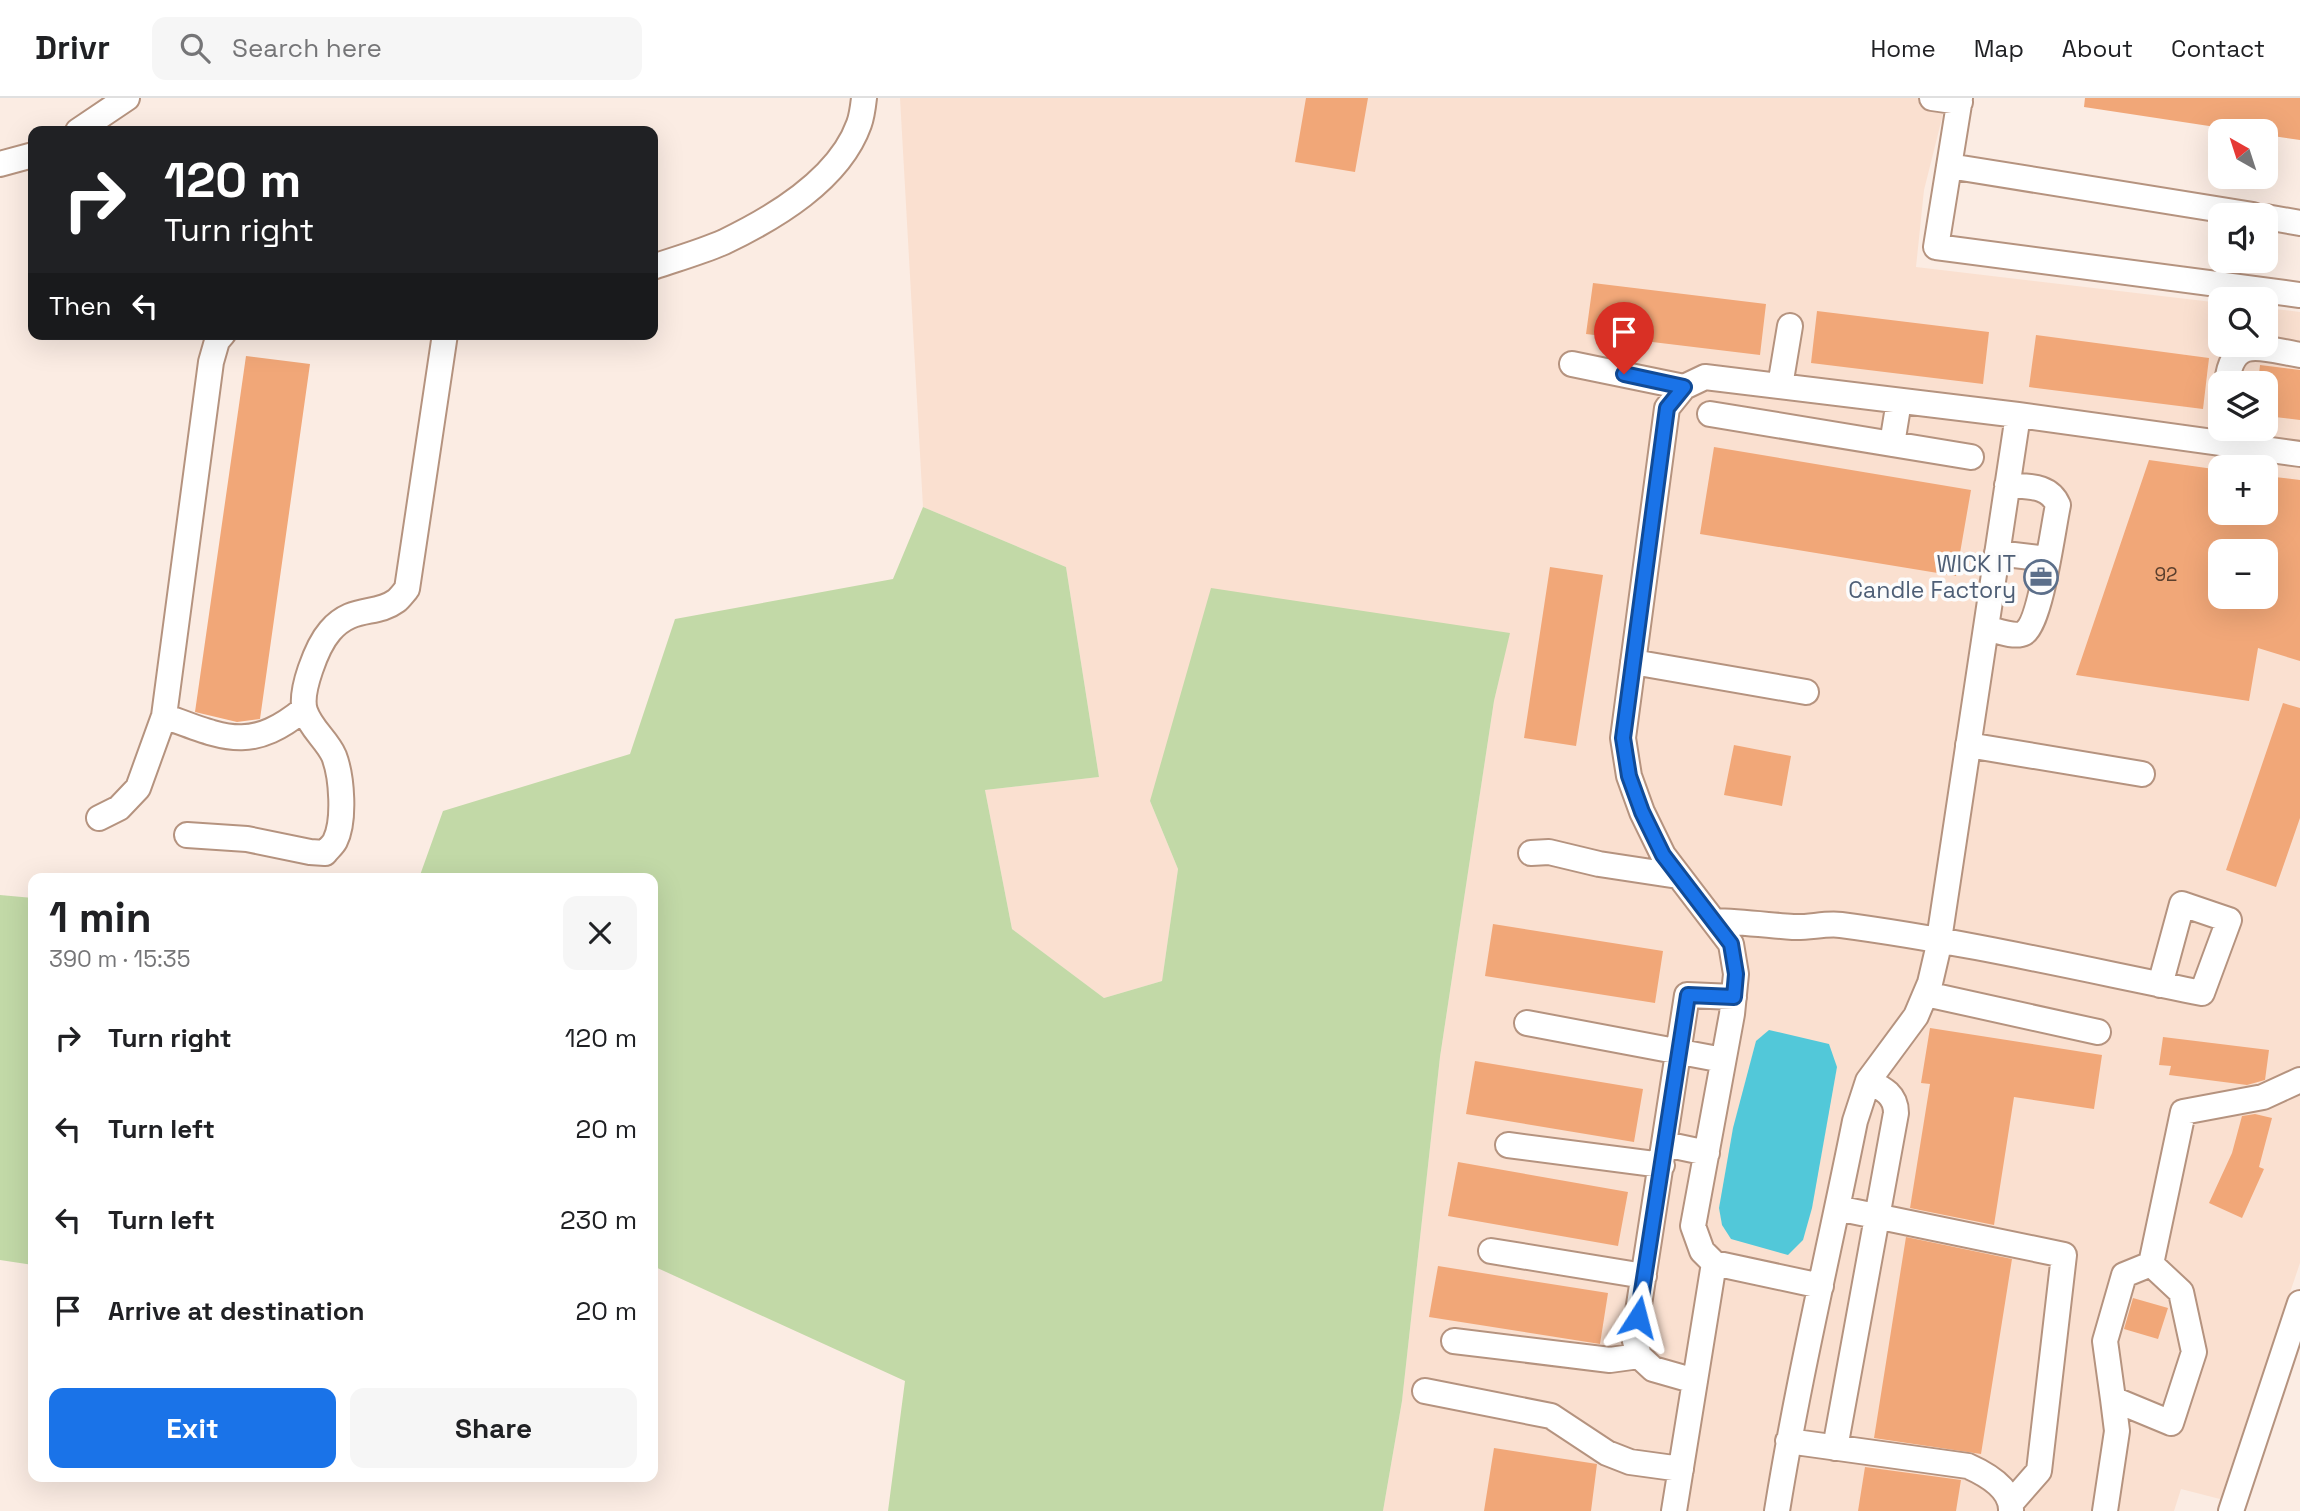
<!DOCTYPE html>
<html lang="en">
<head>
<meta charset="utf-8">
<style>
	body { margin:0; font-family:"Space Grotesk",sans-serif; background:#f6f6f6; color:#202124; height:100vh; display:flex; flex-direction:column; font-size:26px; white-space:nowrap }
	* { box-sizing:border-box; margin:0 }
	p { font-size:23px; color:#757577 }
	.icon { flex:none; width:38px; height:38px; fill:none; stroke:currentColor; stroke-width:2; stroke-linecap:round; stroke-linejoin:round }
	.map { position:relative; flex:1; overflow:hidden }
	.details { position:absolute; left:28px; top:775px; width:630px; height:609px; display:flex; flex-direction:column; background:#fff; border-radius:14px; box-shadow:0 7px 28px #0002 }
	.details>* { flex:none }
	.hud { position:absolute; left:28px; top:28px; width:630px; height:214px; border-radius:14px; box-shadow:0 7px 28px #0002; background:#202124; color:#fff; overflow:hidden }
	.needle { width:46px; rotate:321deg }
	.fabs { position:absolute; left:2208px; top:21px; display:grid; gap:14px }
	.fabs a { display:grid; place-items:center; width:70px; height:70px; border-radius:14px; background:#fff; box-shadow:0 7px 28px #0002; font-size:35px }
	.pin { position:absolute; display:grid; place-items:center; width:60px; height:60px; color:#fff; margin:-72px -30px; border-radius:50% 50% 50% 0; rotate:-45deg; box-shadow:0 0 7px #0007 }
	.pin .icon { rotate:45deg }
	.me { position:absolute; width:77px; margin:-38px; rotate:9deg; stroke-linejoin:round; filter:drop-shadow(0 0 5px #0008) }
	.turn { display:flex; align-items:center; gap:24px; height:147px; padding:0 21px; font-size:32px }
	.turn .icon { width:91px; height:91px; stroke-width:2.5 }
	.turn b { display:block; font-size:49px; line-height:60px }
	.then { display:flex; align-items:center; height:66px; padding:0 21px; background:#0003; gap:14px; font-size:26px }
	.round { display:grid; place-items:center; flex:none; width:74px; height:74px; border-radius:14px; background:#f6f6f6 }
	.headline { display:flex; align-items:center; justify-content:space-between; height:119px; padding:0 21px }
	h1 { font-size:42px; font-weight:800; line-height:52px }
	.action { display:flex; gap:14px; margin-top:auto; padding:14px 21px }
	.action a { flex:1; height:80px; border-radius:14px; background:#1a73e8; color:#fff; font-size:28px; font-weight:800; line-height:80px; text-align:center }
	.action a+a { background:#f6f6f6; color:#202124 }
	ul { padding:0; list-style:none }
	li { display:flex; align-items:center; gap:21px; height:91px; padding:0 21px }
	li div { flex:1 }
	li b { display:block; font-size:26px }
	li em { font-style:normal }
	header { display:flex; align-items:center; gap:42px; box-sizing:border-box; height:98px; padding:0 35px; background:#fff; border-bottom:2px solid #e0e0e0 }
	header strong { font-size:33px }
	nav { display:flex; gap:38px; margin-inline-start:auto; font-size:24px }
	.search { width:490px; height:63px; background:#f6f6f6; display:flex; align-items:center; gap:18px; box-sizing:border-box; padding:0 24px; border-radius:14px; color:#757577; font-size:26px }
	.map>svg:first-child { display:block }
</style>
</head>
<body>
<header>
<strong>Drivr</strong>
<div class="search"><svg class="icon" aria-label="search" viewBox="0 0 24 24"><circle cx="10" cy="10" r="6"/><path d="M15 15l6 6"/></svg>Search here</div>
<nav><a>Home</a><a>Map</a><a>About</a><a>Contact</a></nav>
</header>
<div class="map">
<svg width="2300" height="1413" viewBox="0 0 2300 1413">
	<rect width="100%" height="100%" fill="#fbece3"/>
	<path fill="#fae0d0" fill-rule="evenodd" d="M 900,0 L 1947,0 L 1924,92 L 1916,169 L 2221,205 L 2221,247 L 2266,247 L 2266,210 L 2300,214 L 2300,1165 L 2220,1401 L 2181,1391 L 2174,1413 L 1383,1413 L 1402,1303 L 1440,959 L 1494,603 L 1509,536 L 1150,703 L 1178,771 L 1162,883 L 1104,900 L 1012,831 L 985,692 L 1099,679 L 1066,469 L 923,409 ZM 2221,285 L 2266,285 L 2266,331 L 2221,331 ZM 2221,369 L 2266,369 L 2266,415 L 2221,415 ZM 2221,453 L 2266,453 L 2266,499 L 2221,499 Z"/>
	<path fill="#c2d9a7" d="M 923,409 L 1066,469 L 1099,679 L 985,692 L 1012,831 L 1104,900 L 1162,883 L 1178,771 L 1150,703 L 1211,490 L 1510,535 L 1494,603 L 1440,959 L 1402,1303 L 1383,1413 L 888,1413 L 905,1283 L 653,1168 L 653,780 L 419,780 L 443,713 L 630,656 L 675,521 L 893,481 Z
		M 0,797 L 33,800 L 33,1167 L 0,1162 Z"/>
	<path fill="#52c8d9" d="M 1769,932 L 1829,946 L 1837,969 L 1812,1110 L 1803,1142 L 1788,1157 L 1731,1141 L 1722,1127 L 1719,1110 L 1733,1030 L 1756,943 Z"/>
	<path fill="#f1a778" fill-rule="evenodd" d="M 1306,0 L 1368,0 L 1355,74 L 1295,64 Z
		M 2085,0 L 2300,0 L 2300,42 L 2266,37 L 2266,33 L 2242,33 L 2084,9 Z
		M 1593,185 L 1766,206 L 1760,257 L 1586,236 Z
		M 1817,213 L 1989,234 L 1983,286 L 1811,265 Z
		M 2036,237 L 2209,260 L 2203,311 L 2029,289 Z
		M 246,258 L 310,266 L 260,621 L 237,624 L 195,614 Z
		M 2260,267 L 2300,272 L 2300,322 L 2266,318 L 2266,285 L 2258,285 Z
		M 1714,349 L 1971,392 L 1956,478 L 1700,436 Z
		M 2149,362 L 2221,372 L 2221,415 L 2266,415 L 2266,378 L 2300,382 L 2300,563 L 2258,550 L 2249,603 L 2076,577 ZM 2221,453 L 2266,453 L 2266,499 L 2221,499 Z
		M 1550,469 L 1603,477 L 1576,648 L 1524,640 Z
		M 2283,605 L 2300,610 L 2300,720 L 2276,789 L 2226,772 Z
		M 1734,647 L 1791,658 L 1782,708 L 1724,697 Z
		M 1493,826 L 1663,853 L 1655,905 L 1485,878 Z
		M 1930,930 L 2102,957 L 2094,1011 L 2014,999 L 1994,1127 L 1910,1110 L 1930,986 L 1921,985 Z
		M 2163,939 L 2269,952 L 2265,982 L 2247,987 L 2169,977 L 2171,968 L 2159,967 Z
		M 1475,963 L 1643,991 L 1634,1044 L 1466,1016 Z
		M 2255,1016 L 2272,1020 L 2259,1069 L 2264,1071 L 2242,1120 L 2209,1105 L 2232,1055 L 2242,1018 Z
		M 1458,1064 L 1628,1094 L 1618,1148 L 1448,1118 Z
		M 1906,1139 L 2012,1161 L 1981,1356 L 1874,1340 Z
		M 1438,1168 L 1608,1195 L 1600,1246 L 1429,1219 Z
		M 2133,1200 L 2168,1210 L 2158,1241 L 2124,1231 Z
		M 1494,1350 L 1597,1366 L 1591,1413 L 1484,1413 Z
		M 1865,1369 L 1961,1382 L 1956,1413 L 1858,1413 Z"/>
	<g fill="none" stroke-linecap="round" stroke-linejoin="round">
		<g stroke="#b5937f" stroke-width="28">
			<path id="minor" d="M 1932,0 L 1960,4
				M 1960,0 L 1936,149 L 2300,197
				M 78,33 L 127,0
				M 0,66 L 33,57
				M 1949,68 L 2253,117
				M 2266,119 L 2300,125
				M 653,169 C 676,161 701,154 724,144 C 774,120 839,82 859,26 C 862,18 863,9 864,0
				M 1572,266 L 1684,289
				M 2227,285 C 2232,235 2263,251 2300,257
				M 1780,288 L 1790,228
				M 1710,316 L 1971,359
				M 1892,346 L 1899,303
				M 1997,455 L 2047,461
				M 1986,530 C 1995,532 2015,540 2024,535 C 2041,524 2053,430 2058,407 C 2049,386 2027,389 2007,387
				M 1633,564 L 1806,594
				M 164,618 C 225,640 250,655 304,611
				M 1968,647 L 2142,676
				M 99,720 L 119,710 L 138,690 L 164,618 L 211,264 L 217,243 L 223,236
				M 187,737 L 247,741 L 310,754 L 325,755 C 328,751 333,747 335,743 C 345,723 342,679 334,658 C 327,642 311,631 305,613 C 299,594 317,548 330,533 C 352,507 376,518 396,503 C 400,500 404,494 407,491 L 445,236
				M 1531,755 L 1549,754 L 1599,766 L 1678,778
				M 1714,823 C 1741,824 1767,827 1793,829 C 1809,830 1825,825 1841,827 C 1962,843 2082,871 2202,895 L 2229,822 L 2182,806 L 2160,887
				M 1926,896 L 2098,934
				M 1527,925 L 1723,962
				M 1665,1046 L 1707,1055
				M 1508,1047 L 1662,1067
				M 1837,1110 L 2064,1157 L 2039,1373 L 2011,1405
				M 1491,1153 L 1644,1178
				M 1714,1165 L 1821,1188
				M 2151,1166 L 2181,1194 L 2194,1254 L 2171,1325 L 2113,1301 L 2105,1243 L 2124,1177 Z
				M 2151,1166 L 2183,1014 L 2263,999 L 2300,982
				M 1454,1243 L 1610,1262 L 1639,1258
				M 1695,1283 L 1653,1271 L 1639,1258 L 1634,1239 L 1687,897 L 1734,899
				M 1425,1293 L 1551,1318 L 1607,1355 L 1630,1364 L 1681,1371
				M 1788,1343 L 1968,1368 C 1986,1376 2012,1390 2011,1413
				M 1835,1350 L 1896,1015 C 1896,997 1884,991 1868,983
				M 1674,1413 L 1714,1165 L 1702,1153 L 1693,1128 L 1732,916 L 1736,876 L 1731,846 L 1663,757 L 1642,714 L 1629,678 L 1623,640 L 1667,310 L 1684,289 L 1705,279 L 2018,317 L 2300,356
				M 1777,1413 C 1798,1282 1829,1153 1855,1023 L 1868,983 L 1916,918 L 1930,885 L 1937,855 L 2018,317
				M 2105,1413 L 2117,1333 L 2113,1301
				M 2231,1413 L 2300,1205"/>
		</g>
		<use href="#minor" stroke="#fff" stroke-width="24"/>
	</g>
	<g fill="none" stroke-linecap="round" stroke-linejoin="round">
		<g stroke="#114b97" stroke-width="18">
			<path id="route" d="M 1624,276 L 1684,289 L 1667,310 L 1623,640 L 1629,678 L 1642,714 L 1663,757 L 1731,846 L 1736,876 L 1734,899 L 1688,897 L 1638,1219"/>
		</g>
		<use href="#route" stroke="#1a73e8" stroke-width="12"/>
	</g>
	<defs>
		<g id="office-ring" transform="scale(1.75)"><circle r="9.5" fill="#fcfcfc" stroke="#5c6f8a" stroke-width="1.5"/><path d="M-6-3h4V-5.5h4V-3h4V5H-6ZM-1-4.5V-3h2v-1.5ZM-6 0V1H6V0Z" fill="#5c6f8a"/></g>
	</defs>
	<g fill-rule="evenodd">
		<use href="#office-ring" x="2041" y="479"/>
	</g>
	<g text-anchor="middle" stroke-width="7" stroke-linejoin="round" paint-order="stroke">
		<g font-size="19" fill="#5a3f2d">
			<text x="2166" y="483">92</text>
		</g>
		<g font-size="23" fill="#4e5e75" stroke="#fcfcfc" text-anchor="end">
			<text x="2016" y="474">WICK IT<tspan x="2016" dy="26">Candle Factory</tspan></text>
		</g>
	</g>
</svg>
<div class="fabs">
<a><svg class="needle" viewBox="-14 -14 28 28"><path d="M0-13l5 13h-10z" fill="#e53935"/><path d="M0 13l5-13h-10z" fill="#757577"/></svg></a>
<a><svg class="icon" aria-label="sound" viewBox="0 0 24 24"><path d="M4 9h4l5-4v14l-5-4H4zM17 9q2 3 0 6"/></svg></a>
<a><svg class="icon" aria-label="search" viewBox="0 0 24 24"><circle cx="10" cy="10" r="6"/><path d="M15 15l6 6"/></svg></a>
<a><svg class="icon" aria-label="layers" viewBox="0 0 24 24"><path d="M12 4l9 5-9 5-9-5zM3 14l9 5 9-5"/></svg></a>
<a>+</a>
<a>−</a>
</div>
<div class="pin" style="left:1624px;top:276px;background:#d93025"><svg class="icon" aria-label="arrive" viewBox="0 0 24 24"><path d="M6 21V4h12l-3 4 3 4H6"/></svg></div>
<svg class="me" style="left:1638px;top:1219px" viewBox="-20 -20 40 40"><path d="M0-17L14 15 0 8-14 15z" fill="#1a73e8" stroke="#fff" stroke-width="4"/></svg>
<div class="hud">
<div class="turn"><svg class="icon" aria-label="right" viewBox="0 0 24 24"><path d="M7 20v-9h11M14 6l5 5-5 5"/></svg><div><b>120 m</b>Turn right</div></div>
<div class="then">Then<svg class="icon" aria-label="left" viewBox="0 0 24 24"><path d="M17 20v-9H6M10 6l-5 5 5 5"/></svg></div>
</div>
<section class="details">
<div class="headline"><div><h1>1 min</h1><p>390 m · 15:35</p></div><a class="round"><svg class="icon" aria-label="close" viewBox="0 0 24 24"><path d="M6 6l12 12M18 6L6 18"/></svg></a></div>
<ul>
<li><svg class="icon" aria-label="right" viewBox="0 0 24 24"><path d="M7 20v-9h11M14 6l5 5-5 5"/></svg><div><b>Turn right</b></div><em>120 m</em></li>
<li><svg class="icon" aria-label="left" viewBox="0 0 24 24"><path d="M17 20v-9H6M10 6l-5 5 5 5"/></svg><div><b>Turn left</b></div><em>20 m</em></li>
<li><svg class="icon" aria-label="left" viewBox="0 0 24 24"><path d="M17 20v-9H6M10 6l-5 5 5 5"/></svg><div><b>Turn left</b></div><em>230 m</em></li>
<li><svg class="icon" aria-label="arrive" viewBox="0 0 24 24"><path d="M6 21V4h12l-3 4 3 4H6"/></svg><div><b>Arrive at destination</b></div><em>20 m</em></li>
</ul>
<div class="action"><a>Exit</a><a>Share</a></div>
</section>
</div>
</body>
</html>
